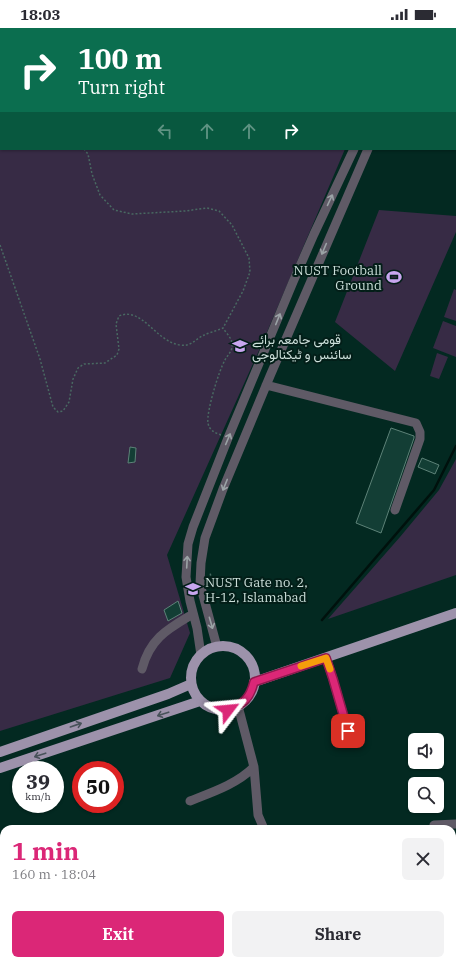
<!DOCTYPE html>
<html lang="en">
<head>
<meta charset="utf-8">
<style>
	body { margin:0; font-family:"IBM Plex Serif",Vazirmatn,serif; background:#f2f2f3; color:#2b2b33; height:100vh; display:flex; flex-direction:column; font-size:15px; white-space:nowrap }
	* { box-sizing:border-box; margin:0 }
	p { font-size:13px; color:#7c7c81 }
	.icon { flex:none; width:22px; height:22px; fill:none; stroke:currentColor; stroke-width:2; stroke-linecap:round; stroke-linejoin:round }
	.map { position:relative; flex:1; overflow:hidden }
	.details { position:absolute; left:0px; top:797px; width:456px; height:140px; display:flex; flex-direction:column; background:#fff; border-radius:12px 12px 0 0; box-shadow:0 1px 3px #0004 }
	.details>* { flex:none }
	.hud { position:absolute; left:0px; top:0px; width:456px; height:122px; box-shadow:0 1px 3px #0004; background:#0b6e4f; color:#fff; overflow:hidden }
	.tools { position:absolute; left:408px; top:705px; display:grid; gap:8px }
	.tools a { display:grid; place-items:center; width:36px; height:36px; border-radius:6px; background:#fff; box-shadow:0 1px 3px #0004; font-size:20px }
	.speed { position:absolute; left:12px; top:733px; display:flex; gap:8px; font-size:20px; font-weight:700; text-align:center }
	.speed>* { display:grid; place-content:center; width:52px; height:52px; border-radius:50%; background:#fff; box-shadow:0 1px 3px #0004; line-height:1 }
	.speed small { font-size:10px; font-weight:400 }
	.speed .limit { border:6px solid #d22; background:#fff; color:#111 }
	.pin { position:absolute; display:grid; place-items:center; width:34px; height:34px; color:#fff; margin:-17px; border-radius:8px; box-shadow:0 2px 6px #0006 }
	.me { position:absolute; width:44px; margin:-22px; rotate:61deg; stroke-linejoin:round; filter:drop-shadow(0 0 3px #0008) }
	.turn { display:flex; align-items:center; gap:14px; height:84px; padding:0 12px; font-size:18px }
	.turn .icon { width:52px; height:52px; stroke-width:2.5 }
	.turn b { display:block; font-size:28px; line-height:34px }
	.lanes { display:flex; align-items:center; height:38px; padding:0 12px; background:#0003; justify-content:center; gap:20px; direction:ltr }
	.lanes .off { opacity:.35 }
	.round { display:grid; place-items:center; flex:none; width:42px; height:42px; border-radius:6px; background:#f2f2f3 }
	.headline { display:flex; align-items:center; justify-content:space-between; height:68px; padding:0 12px }
	h1 { font-size:24px; font-weight:700; line-height:30px; color:#db2777 }
	.action { display:flex; gap:8px; margin-top:auto; padding:8px 12px }
	.action a { flex:1; height:46px; border-radius:6px; background:#db2777; color:#fff; font-size:16px; font-weight:700; line-height:46px; text-align:center }
	.action a+a { background:#f2f2f3; color:#2b2b33 }
	.status { display:flex; justify-content:space-between; align-items:center; height:28px; padding:0 20px; background:#fff; direction:ltr }
	.status svg { height:11px; fill:currentColor }
	.map>svg:first-child { display:block }
</style>
</head>
<body>
<div class="status"><b>18:03</b><svg viewBox="0 0 49 12"><path d="M0 12V9h3v3zM5 12V6h3v6zM10 12V3h3v9zM15 12V0h3v12zM26 1h20v11H26zM47 4h2v5h-2z"/></svg></div>
<div class="map">
<svg width="456" height="937" viewBox="0 0 456 937">
	<rect width="100%" height="100%" fill="#032921"/>
	<path fill="#372b45" d="M 0,0 L 333,1 L 1,1 L 1,121 L 345,121 L 261,318 L 167,527 L 190,605 L 170,650 L 0,703 Z
		M 379,182 L 456,188 L 456,204 L 395,343 L 335,294 Z
		M 454,261 L 456,262 L 456,293 L 444,289 Z
		M 443,293 L 456,298 L 456,329 L 433,320 Z
		M 437,325 L 448,329 L 439,351 L 430,348 Z
		M 456,431 L 456,547 L 328,591 L 400,509 L 439,462 Z"/>
	<g fill="none" stroke-linecap="round" stroke-linejoin="round">
		<path stroke="#00110d" stroke-width="2.5" d="M 322,592 L 434,462 L 456,418"/>
	</g>
	<path fill="#133e35" stroke="#5d8278" d="M 391,400 L 414,408 L 414,410 L 381,505 L 356,495 Z
		M 130,419 L 136,420 L 135,434 L 128,435 Z
		M 422,430 L 439,437 L 435,446 L 418,439 Z
		M 178,573 L 182,585 L 168,593 L 164,582 Z"/>
	<g fill="none" stroke-linecap="round" stroke-linejoin="round">
		<path stroke="#496962" stroke-width="1.5" stroke-dasharray="2 2" stroke-linecap="butt" d="M 418,0 L 420,1
			M 366,1 L 369,0
			M 0,39 L 1,41
			M 455,80 L 456,80
			M 455,101 L 456,101
			M 0,217 L 40,331 L 53,379 L 58,384 L 63,383 L 69,374 L 73,351 L 78,340 L 84,336 L 105,335 L 117,327 L 119,321 L 116,296 L 119,288 C 142,278 156,314 180,317 C 190,319 195,312 202,308 C 208,305 216,303 223,300 L 243,263 L 250,244 L 249,230 L 232,197 L 219,183 L 207,180 L 185,183 L 132,186 L 114,182 L 100,167 L 92,146 L 88,126 L 84,121
			M 221,407 C 215,405 209,402 208,395 C 206,385 219,342 225,332 C 228,326 233,323 232,316 C 232,310 226,305 223,300
			M 209,558 L 212,556 L 210,544"/>
		<path stroke="#5f5a66" stroke-width="9" d="M 343,0 L 344,1
			M 403,1 L 404,0
			M 451,1 L 452,0
			M 455,91 L 456,91
			M 266,357 L 416,395 L 420,404 L 420,411 L 395,482
			M 217,619 L 200,556 L 201,535 L 205,510 L 223,461 L 270,348 L 368,121
			M 201,627 L 197,600 L 190,573 L 186,549 L 188,516 L 193,499 L 228,410 L 293,254 L 314,206 L 354,121
			M 326,630 L 333,651 L 348,703
			M 142,641 C 150,610 168,601 193,586
			M 238,678 L 254,739 L 258,787 L 264,801
			M 190,773 C 213,764 237,756 254,739
			M 435,801 L 434,797 L 456,796
			M 452,905 L 456,931
			M 304,933 L 306,937"/>
		<path stroke="#9d92ab" stroke-width="10" d="M191 650a32 32 0 1 1 64 0a32 32 0 1 1-64 0Z
			M 254,654 L 456,585
			M 0,724 L 168,666 L 191,656
			M 0,740 L 200,673"/>
	</g>
	<defs><path id="oneway-shaft" d="M-6 0H5M1.5-3L5.5 0L1.5 3" fill="none" stroke-width="1.6" stroke-linecap="round" stroke-linejoin="round"/></defs>
	<g stroke="#9ba3a6">
		<use href="#oneway-shaft" transform="translate(330 172) rotate(-65)"/>
		<use href="#oneway-shaft" transform="translate(324 221) rotate(113)"/>
		<use href="#oneway-shaft" transform="translate(278 291) rotate(-68)"/>
		<use href="#oneway-shaft" transform="translate(228 411) rotate(-67)"/>
		<use href="#oneway-shaft" transform="translate(225 457) rotate(112)"/>
		<use href="#oneway-shaft" transform="translate(187 534) rotate(-87)"/>
		<use href="#oneway-shaft" transform="translate(211 595) rotate(74)"/>
	</g>
	<g stroke="#48525a">
		<use href="#oneway-shaft" transform="translate(163 686) rotate(162)"/>
		<use href="#oneway-shaft" transform="translate(76 697) rotate(-19)"/>
		<use href="#oneway-shaft" transform="translate(40 727) rotate(162)"/>
	</g>
	<g fill="none" stroke-linecap="round" stroke-linejoin="round">
		<g stroke="#8e194d" stroke-width="10">
			<path id="route" d="M 228,682 C 244,676 250,670 254,654 L 326,630 L 333,651 L 348,703"/>
		</g>
		<use href="#route" stroke="#db2777" stroke-width="7"/>
		<path stroke="#f59e0b" stroke-width="7" d="M 301,638 L 326,630 L 330,641"/>
	</g>
	<defs>
		<g id="stadium-bare" transform="scale(1.2)"><path d="M0-5a6.5 5 0 1 0 0 10a6.5 5 0 1 0 0-10ZM-3.5-1.8h7v3.6h-7Z" fill="#c8a6ef" stroke="#031e18" stroke-width="2.5" paint-order="stroke"/></g>
		<g id="university-bare" transform="scale(1.2)"><path d="M0-5L7-2L0 1L-7-2ZM-4 1L0 2.5L4 1V4Q0 6-4 4Z" fill="#c8a6ef" stroke="#031e18" stroke-width="2.5" paint-order="stroke"/></g>
	</defs>
	<g fill-rule="evenodd">
		<use href="#stadium-bare" x="394" y="249"/>
		<use href="#university-bare" x="240" y="318"/>
		<use href="#university-bare" x="193" y="561"/>
	</g>
	<g text-anchor="middle" stroke-width="4" stroke-linejoin="round" paint-order="stroke">
		<g font-size="13" fill="#ccdfda" stroke="#031e18" text-anchor="start">
			<text x="382" y="247" text-anchor="end">NUST Football<tspan x="382" dy="15">Ground</tspan></text>
			<text x="252" y="316">قومی جامعہ برائے<tspan x="252" dy="15">سائنس و ٹیکنالوجی</tspan></text>
			<text x="205" y="559">NUST Gate no. 2,<tspan x="205" dy="15">H-12, Islamabad</tspan></text>
		</g>
	</g>
</svg>
<div class="tools">
<a><svg class="icon" aria-label="sound" viewBox="0 0 24 24"><path d="M4 9h4l5-4v14l-5-4H4zM17 9q2 3 0 6"/></svg></a>
<a><svg class="icon" aria-label="search" viewBox="0 0 24 24"><circle cx="10" cy="10" r="6"/><path d="M15 15l6 6"/></svg></a>
</div>
<div class="speed"><div>39<small>km/h</small></div><div class="limit">50</div></div>
<div class="pin" style="left:348px;top:703px;background:#d93025"><svg class="icon" aria-label="arrive" viewBox="0 0 24 24"><path d="M6 21V4h12l-3 4 3 4H6"/></svg></div>
<svg class="me" style="left:228px;top:682px" viewBox="-20 -20 40 40"><path d="M0-17L14 15 0 8-14 15z" fill="#db2777" stroke="#fff" stroke-width="4"/></svg>
<div class="hud">
<div class="turn"><svg class="icon" aria-label="right" viewBox="0 0 24 24"><path d="M7 20v-9h11M14 6l5 5-5 5"/></svg><div><b>100 m</b>Turn right</div></div>
<div class="lanes"><svg class="icon off" aria-label="left" viewBox="0 0 24 24"><path d="M17 20v-9H6M10 6l-5 5 5 5"/></svg><svg class="icon off" aria-label="ahead" viewBox="0 0 24 24"><path d="M12 20V5M6 11l6-6 6 6"/></svg><svg class="icon off" aria-label="ahead" viewBox="0 0 24 24"><path d="M12 20V5M6 11l6-6 6 6"/></svg><svg class="icon" aria-label="right" viewBox="0 0 24 24"><path d="M7 20v-9h11M14 6l5 5-5 5"/></svg></div>
</div>
<section class="details">
<div class="headline"><div><h1>1 min</h1><p>160 m · 18:04</p></div><a class="round"><svg class="icon" aria-label="close" viewBox="0 0 24 24"><path d="M6 6l12 12M18 6L6 18"/></svg></a></div>
<div class="action"><a>Exit</a><a>Share</a></div>
</section>
</div>
</body>
</html>
